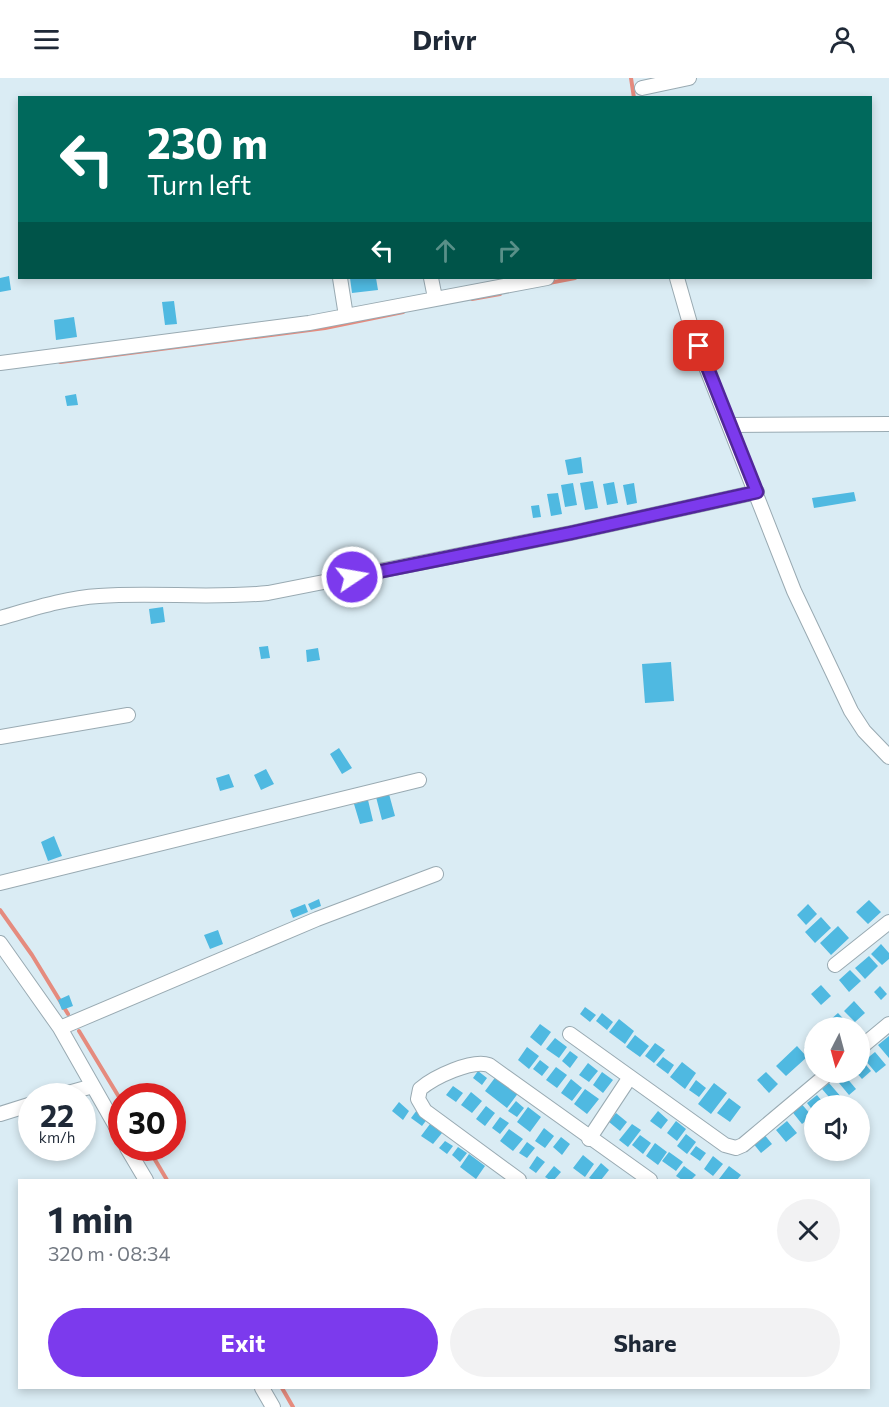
<!DOCTYPE html>
<html lang="en">
<head>
<meta charset="utf-8">
<style>
	body { margin:0; font-family:Commissioner,sans-serif; background:#f2f2f3; color:#1f2937; height:100vh; display:flex; flex-direction:column; font-size:22px; white-space:nowrap }
	* { box-sizing:border-box; margin:0 }
	p { font-size:20px; color:#747a83 }
	.icon { flex:none; width:33px; height:33px; fill:none; stroke:currentColor; stroke-width:2; stroke-linecap:round; stroke-linejoin:round }
	.map { position:relative; flex:1; overflow:hidden }
	.side { position:absolute; left:18px; top:1101px; width:852px; height:210px; display:flex; flex-direction:column; background:#fff; border-radius:0px; box-shadow:0 3px 9px #0003 }
	.side>* { flex:none }
	.banner { position:absolute; left:18px; top:18px; width:854px; height:183px; border-radius:0px; box-shadow:0 3px 9px #0003; background:#00695c; color:#fff; overflow:hidden }
	.needle { width:39px; rotate:186deg }
	.buttons { position:absolute; left:804px; top:939px; display:grid; gap:12px }
	.buttons a { display:grid; place-items:center; width:66px; height:66px; border-radius:50%; background:#fff; box-shadow:0 3px 9px #0003; font-size:30px }
	.speed { position:absolute; left:18px; top:1005px; display:flex; gap:12px; font-size:30px; font-weight:700; text-align:center }
	.speed>* { display:grid; place-content:center; width:78px; height:78px; border-radius:50%; background:#fff; box-shadow:0 3px 9px #0003; line-height:1 }
	.speed small { font-size:15px; font-weight:400 }
	.speed .limit { border:9px solid #d22; background:#fff; color:#111 }
	.pin { position:absolute; display:grid; place-items:center; width:51px; height:51px; color:#fff; margin:-26px; border-radius:12px; box-shadow:0 3px 9px #0006 }
	.me { position:absolute; width:66px; margin:-33px; rotate:78deg; stroke-linejoin:round; filter:drop-shadow(0 0 4px #0008) }
	.turn { display:flex; align-items:center; gap:21px; height:126px; padding:0 30px; font-size:27px }
	.turn .icon { width:78px; height:78px; stroke-width:2.5 }
	.turn b { display:block; font-size:42px; line-height:51px }
	.lanes { display:flex; align-items:center; height:57px; padding:0 30px; background:#0003; justify-content:center; gap:30px; direction:ltr }
	.lanes .off { opacity:.35 }
	.round { display:grid; place-items:center; flex:none; width:63px; height:63px; border-radius:32px; background:#f2f2f3 }
	.overview { display:flex; align-items:center; justify-content:space-between; height:102px; padding:0 30px }
	h1 { font-size:36px; font-weight:700; line-height:45px }
	.cta { display:flex; gap:12px; margin-top:auto; padding:12px 30px }
	.cta a { flex:1; height:69px; border-radius:36px; background:#7c3aed; color:#fff; font-size:24px; font-weight:700; line-height:69px; text-align:center }
	.cta a+a { background:#f2f2f3; color:#1f2937 }
	header { display:flex; justify-content:space-between; align-items:center; height:78px; padding:0 30px; background:#fff; font-size:27px; font-weight:700 }
	.map>svg:first-child { display:block }
</style>
</head>
<body>
<header><svg class="icon" aria-label="menu" viewBox="0 0 24 24"><path d="M4 6h16M4 12h16M4 18h16"/></svg>Drivr<svg class="icon" aria-label="person" viewBox="0 0 24 24"><circle cx="12" cy="8" r="4"/><path d="M4 21q1-7 8-7t8 7"/></svg></header>
<div class="map">
<svg width="889" height="1329" viewBox="0 0 889 1329">
	<rect width="100%" height="100%" fill="#daecf4"/>
	<g fill="none" stroke-linecap="round" stroke-linejoin="round">
		<path stroke="#e58b7e" stroke-width="4" d="M 631,0 L 634,20
			M 549,205 L 575,200
			M 472,221 L 500,216
			M 60,284 L 325,250 L 403,234
			M 0,832 L 32,877 L 68,936
			M 79,953 L 122,1024
			M 148,1070 L 167,1102
			M 282,1310 L 293,1329"/>
	</g>
	<path fill="#4fb9e1" d="M 9,198 L 11,212 L 0,214 L 0,200 Z
		M 350,200 L 376,200 L 378,212 L 352,215 Z
		M 174,223 L 177,246 L 165,247 L 162,224 Z
		M 74,239 L 77,259 L 56,262 L 54,242 Z
		M 76,316 L 78,327 L 67,328 L 65,318 Z
		M 581,379 L 583,395 L 568,397 L 565,382 Z
		M 593,403 L 598,430 L 585,432 L 580,405 Z
		M 614,404 L 618,425 L 607,427 L 603,406 Z
		M 573,405 L 577,427 L 565,429 L 561,407 Z
		M 634,405 L 637,425 L 627,427 L 623,407 Z
		M 854,414 L 856,423 L 814,430 L 812,420 Z
		M 558,415 L 562,436 L 551,438 L 547,416 Z
		M 539,427 L 541,439 L 533,440 L 531,428 Z
		M 163,529 L 165,544 L 151,546 L 149,531 Z
		M 268,568 L 270,580 L 261,581 L 259,569 Z
		M 318,570 L 320,582 L 307,584 L 306,572 Z
		M 671,584 L 674,623 L 645,625 L 642,586 Z
		M 339,670 L 352,690 L 342,696 L 330,676 Z
		M 266,691 L 274,706 L 261,712 L 254,697 Z
		M 229,696 L 234,709 L 220,713 L 216,700 Z
		M 389,716 L 395,738 L 382,742 L 376,719 Z
		M 368,722 L 373,743 L 360,746 L 354,726 Z
		M 54,758 L 62,778 L 48,783 L 41,764 Z
		M 319,821 L 321,828 L 311,832 L 308,826 Z
		M 869,822 L 881,834 L 868,846 L 856,834 Z
		M 305,826 L 308,834 L 293,840 L 290,832 Z
		M 808,826 L 817,836 L 806,847 L 797,837 Z
		M 821,839 L 831,850 L 815,865 L 805,854 Z
		M 838,848 L 849,860 L 831,877 L 820,865 Z
		M 218,852 L 223,866 L 210,871 L 204,857 Z
		M 881,866 L 889,875 L 889,881 L 882,887 L 871,876 Z
		M 869,878 L 878,888 L 865,901 L 855,890 Z
		M 850,892 L 861,903 L 849,914 L 839,902 Z
		M 821,907 L 831,918 L 821,927 L 811,916 Z
		M 880,908 L 887,916 L 881,922 L 874,914 Z
		M 69,917 L 73,928 L 62,932 L 58,922 Z
		M 854,923 L 865,935 L 855,944 L 844,933 Z
		M 585,929 L 596,937 L 590,944 L 580,936 Z
		M 602,935 L 613,944 L 607,952 L 596,943 Z
		M 838,935 L 852,950 L 837,950 L 830,942 Z
		M 619,941 L 634,953 L 625,966 L 609,954 Z
		M 540,946 L 551,954 L 541,968 L 530,959 Z
		M 635,957 L 649,968 L 640,979 L 626,969 Z
		M 889,958 L 889,980 L 878,967 Z
		M 555,960 L 567,969 L 559,980 L 546,971 Z
		M 812,962 L 814,974 L 811,977 L 804,970 Z
		M 655,965 L 665,972 L 654,985 L 645,978 Z
		M 797,968 L 807,979 L 786,998 L 776,988 Z
		M 527,969 L 539,978 L 529,991 L 518,982 Z
		M 570,973 L 578,979 L 570,990 L 562,983 Z
		M 875,974 L 886,987 L 876,995 L 865,982 Z
		M 663,979 L 674,987 L 668,996 L 656,987 Z
		M 861,981 L 871,993 L 862,1001 L 856,994 L 860,994 Z
		M 540,982 L 549,989 L 542,998 L 533,991 Z
		M 682,984 L 696,995 L 685,1011 L 670,999 Z
		M 588,985 L 598,993 L 589,1004 L 579,997 Z
		M 556,989 L 567,997 L 557,1010 L 546,1002 Z
		M 478,993 L 487,1000 L 482,1007 L 473,1000 Z
		M 602,994 L 613,1002 L 603,1015 L 593,1007 Z
		M 766,994 L 778,1006 L 769,1015 L 757,1002 Z
		M 497,997 L 519,1014 L 507,1030 L 485,1013 Z
		M 846,999 L 856,1011 L 849,1017 L 839,1005 Z
		M 571,1001 L 582,1010 L 572,1023 L 561,1015 Z
		M 696,1002 L 706,1010 L 699,1019 L 689,1012 Z
		M 714,1005 L 727,1015 L 711,1036 L 698,1026 Z
		M 829,1005 L 842,1020 L 835,1026 L 822,1011 Z
		M 453,1008 L 463,1015 L 456,1024 L 446,1017 Z
		M 585,1011 L 599,1021 L 587,1036 L 574,1026 Z
		M 471,1014 L 482,1023 L 472,1035 L 461,1027 Z
		M 817,1017 L 826,1028 L 814,1028 L 814,1034 L 807,1025 Z
		M 729,1020 L 741,1029 L 730,1044 L 717,1035 Z
		M 516,1023 L 524,1030 L 517,1039 L 508,1033 Z
		M 799,1023 L 812,1038 L 802,1046 L 790,1031 Z
		M 399,1024 L 409,1033 L 403,1042 L 392,1033 Z
		M 486,1028 L 495,1035 L 485,1048 L 476,1041 Z
		M 528,1029 L 541,1039 L 530,1054 L 517,1044 Z
		M 417,1032 L 428,1040 L 422,1048 L 411,1040 Z
		M 658,1033 L 668,1042 L 661,1051 L 650,1043 Z
		M 616,1035 L 627,1044 L 620,1053 L 609,1044 Z
		M 500,1039 L 509,1045 L 500,1056 L 492,1050 Z
		M 676,1043 L 686,1051 L 677,1063 L 667,1055 Z
		M 787,1043 L 797,1055 L 786,1064 L 776,1052 Z
		M 430,1046 L 442,1055 L 433,1066 L 421,1058 Z
		M 632,1046 L 641,1052 L 628,1069 L 619,1062 Z
		M 544,1050 L 554,1058 L 545,1070 L 535,1063 Z
		M 509,1051 L 523,1061 L 513,1073 L 500,1063 Z
		M 763,1055 L 772,1066 L 761,1075 L 752,1064 Z
		M 686,1056 L 696,1064 L 687,1076 L 677,1068 Z
		M 640,1057 L 651,1065 L 643,1076 L 632,1067 Z
		M 561,1059 L 570,1066 L 562,1077 L 553,1069 Z
		M 445,1063 L 453,1068 L 447,1076 L 439,1070 Z
		M 527,1064 L 535,1070 L 527,1080 L 519,1075 Z
		M 655,1065 L 667,1074 L 658,1087 L 646,1078 Z
		M 696,1068 L 706,1075 L 700,1083 L 690,1076 Z
		M 458,1069 L 467,1075 L 460,1084 L 452,1077 Z
		M 669,1074 L 683,1084 L 676,1093 L 662,1083 Z
		M 469,1076 L 485,1088 L 476,1101 L 460,1089 Z
		M 583,1077 L 594,1086 L 585,1099 L 573,1090 Z
		M 537,1078 L 545,1084 L 536,1095 L 529,1090 Z
		M 713,1078 L 723,1086 L 713,1098 L 704,1091 Z
		M 601,1085 L 609,1092 L 601,1102 L 593,1102 L 589,1100 Z
		M 554,1088 L 561,1094 L 554,1102 L 550,1102 L 545,1099 Z
		M 684,1088 L 696,1097 L 691,1102 L 682,1102 L 676,1098 Z
		M 729,1088 L 741,1097 L 737,1102 L 721,1102 L 719,1101 Z"/>
	<g fill="none" stroke-linecap="round" stroke-linejoin="round">
		<g stroke="#99aab2" stroke-width="16">
			<path id="minor" d="M 642,10 L 689,0
				M 340,200 L 346,238
				M 431,200 L 435,220
				M 677,200 L 693,256 L 794,513 L 851,633 L 864,653 L 889,679
				M 0,285 L 309,245 L 547,200
				M 729,347 L 889,346
				M 0,540 C 32,531 65,520 99,518 C 155,514 212,521 268,515 L 571,455 L 757,414
				M 0,659 L 128,637
				M 0,805 L 419,702
				M 0,865 L 60,950 L 122,1059
				M 835,887 L 889,844
				M 60,950 L 317,841 L 436,796
				M 570,956 L 630,999
				M 860,970 L 889,946
				M 57,1018 L 93,1008
				M 0,1036 L 32,1026
				M 589,1061 L 630,999 L 725,1067 L 736,1070 L 743,1067 L 830,994
				M 127,1070 L 146,1102
				M 519,1102 L 425,1033 L 418,1021 L 420,1011 C 434,999 472,981 489,987 L 650,1102
				M 262,1310 L 273,1329"/>
		</g>
		<use href="#minor" stroke="#fff" stroke-width="14"/>
	</g>
	<g fill="none" stroke-linecap="round" stroke-linejoin="round">
		<g stroke="#51269a" stroke-width="15">
			<path id="route" d="M 352,499 L 571,455 L 757,414 L 699,268"/>
		</g>
		<use href="#route" stroke="#7c3aed" stroke-width="10"/>
	</g>
</svg>
<div class="buttons">
<a><svg class="needle" viewBox="-14 -14 28 28"><path d="M0-13l5 13h-10z" fill="#e53935"/><path d="M0 13l5-13h-10z" fill="#747a83"/></svg></a>
<a><svg class="icon" aria-label="sound" viewBox="0 0 24 24"><path d="M4 9h4l5-4v14l-5-4H4zM17 9q2 3 0 6"/></svg></a>
</div>
<div class="speed"><div>22<small>km/h</small></div><div class="limit">30</div></div>
<div class="pin" style="left:699px;top:268px;background:#d93025"><svg class="icon" aria-label="arrive" viewBox="0 0 24 24"><path d="M6 21V4h12l-3 4 3 4H6"/></svg></div>
<svg class="me" style="left:352px;top:499px" viewBox="-20 -20 40 40"><circle r="17" fill="#7c3aed" stroke="#fff" stroke-width="3"/><path d="M0-11L8 9 0 5-8 9z" fill="#fff"/></svg>
<div class="banner">
<div class="turn"><svg class="icon" aria-label="left" viewBox="0 0 24 24"><path d="M17 20v-9H6M10 6l-5 5 5 5"/></svg><div><b>230 m</b>Turn left</div></div>
<div class="lanes"><svg class="icon" aria-label="left" viewBox="0 0 24 24"><path d="M17 20v-9H6M10 6l-5 5 5 5"/></svg><svg class="icon off" aria-label="ahead" viewBox="0 0 24 24"><path d="M12 20V5M6 11l6-6 6 6"/></svg><svg class="icon off" aria-label="right" viewBox="0 0 24 24"><path d="M7 20v-9h11M14 6l5 5-5 5"/></svg></div>
</div>
<section class="side">
<div class="overview"><div><h1>1 min</h1><p>320 m · 08:34</p></div><a class="round"><svg class="icon" aria-label="close" viewBox="0 0 24 24"><path d="M6 6l12 12M18 6L6 18"/></svg></a></div>
<div class="cta"><a>Exit</a><a>Share</a></div>
</section>
</div>
</body>
</html>
